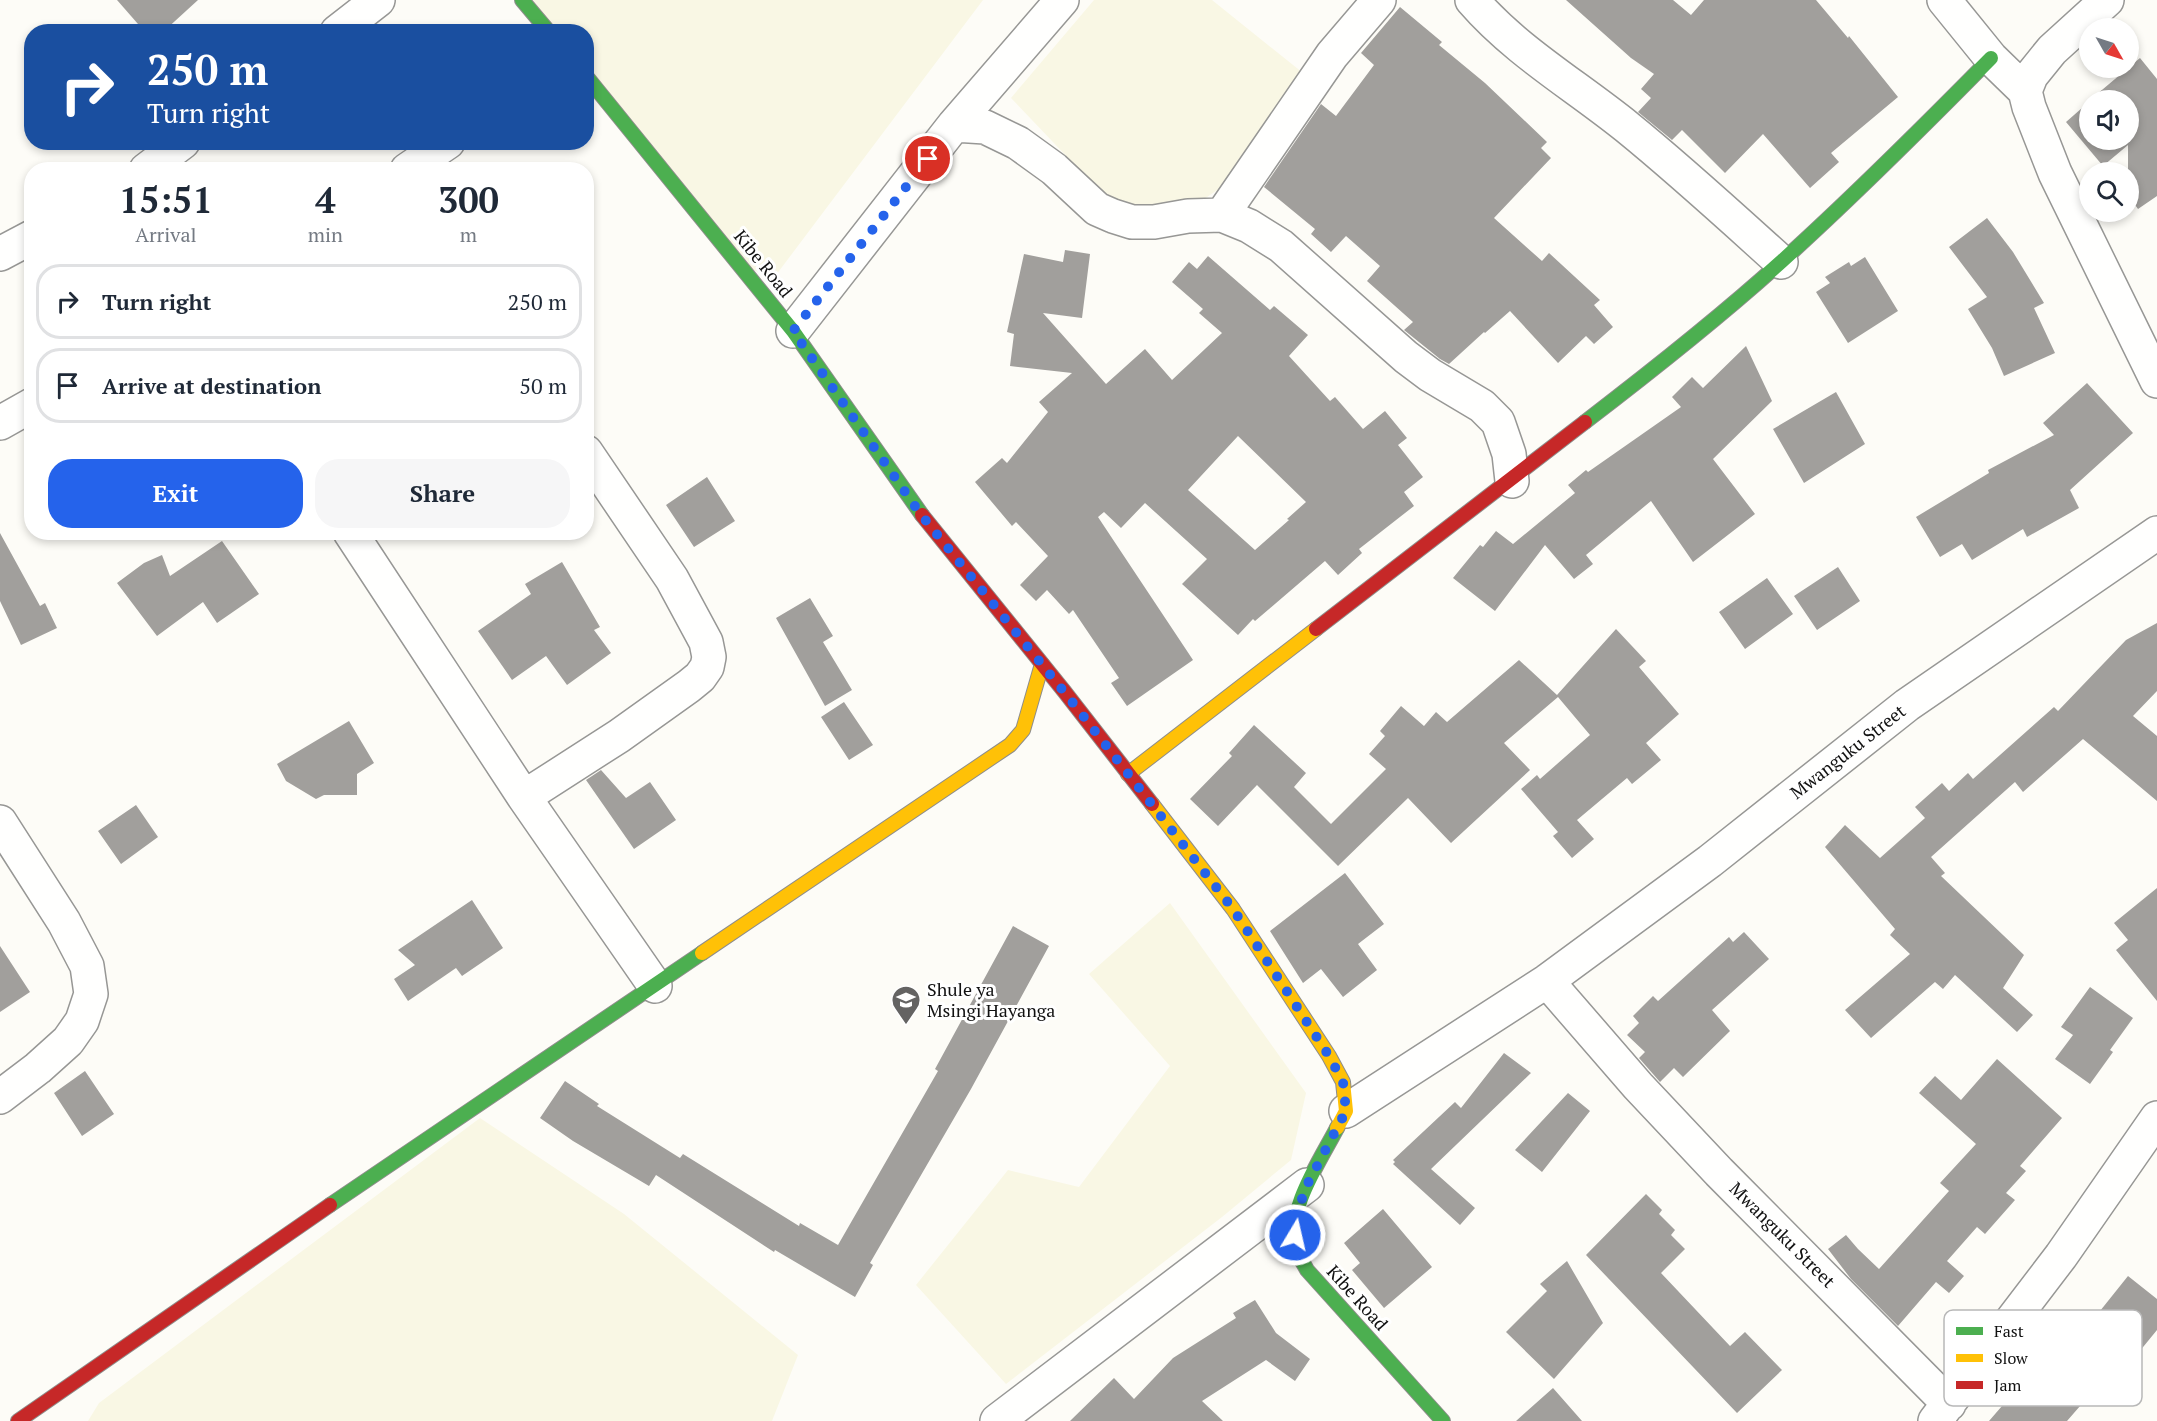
<!DOCTYPE html>
<html lang="en">
<head>
<meta charset="utf-8">
<style>
	body { margin:0; font-family:"PT Serif",serif; background:#f6f6f7; color:#1f2937; height:100vh; display:flex; flex-direction:column; font-size:22px; white-space:nowrap }
	* { box-sizing:border-box; margin:0 }
	p { font-size:20px; color:#747a83 }
	.icon { flex:none; width:33px; height:33px; fill:none; stroke:currentColor; stroke-width:2; stroke-linecap:round; stroke-linejoin:round }
	.map { position:relative; flex:1; overflow:hidden }
	.side { position:absolute; left:24px; top:162px; width:570px; height:378px; display:flex; flex-direction:column; background:#fff; border-radius:24px; box-shadow:0 3px 9px #0003 }
	.side>* { flex:none }
	.banner { position:absolute; left:24px; top:24px; width:570px; height:126px; border-radius:24px; box-shadow:0 3px 9px #0003; background:#1a4fa0; color:#fff; overflow:hidden }
	.needle { width:39px; rotate:129deg }
	.fabs { position:absolute; left:2079px; top:18px; display:grid; gap:12px }
	.fabs a { display:grid; place-items:center; width:60px; height:60px; border-radius:50%; background:#fff; box-shadow:0 3px 9px #0003; font-size:30px }
	.pin { position:absolute; display:grid; place-items:center; width:51px; height:51px; color:#fff; margin:-26px; border:3px solid #fff; border-radius:50%; box-shadow:0 2px 6px #0007 }
	.me { position:absolute; width:66px; margin:-33px; rotate:9deg; stroke-linejoin:round; filter:drop-shadow(0 0 4px #0008) }
	.turn { display:flex; align-items:center; gap:21px; height:126px; padding:0 24px; font-size:27px }
	.turn .icon { width:78px; height:78px; stroke-width:2.5 }
	.turn b { display:block; font-size:42px; line-height:51px }
	.eta { display:flex; justify-content:space-evenly; align-items:center; height:102px; text-align:center }
	.eta b { font-size:36px; font-weight:800; line-height:42px }
	.action { display:flex; gap:12px; margin-top:auto; padding:12px 24px }
	.action a { flex:1; height:69px; border-radius:24px; background:#2563eb; color:#fff; font-size:24px; font-weight:800; line-height:69px; text-align:center }
	.action a+a { background:#f6f6f7; color:#1f2937 }
	ul { padding:0; list-style:none }
	li { display:flex; align-items:center; gap:18px; height:75px; margin:0 12px 9px; padding:0 12px; border:3px solid #e0e1e3; border-radius:24px }
	li div { flex:1 }
	li b { display:block; font-size:22px }
	li em { font-style:normal }
	.map>svg:first-child { display:block }
</style>
</head>
<body>
<div class="map">
<svg width="2157" height="1421" viewBox="0 0 2157 1421">
	<rect width="100%" height="100%" fill="#fdfcf7"/>
	<path fill="#f9f7e4" d="M 531,0 L 983,0 L 776,275 L 740,268 L 587,71 L 586,32 L 556,31 Z
		M 1094,0 L 1212,0 L 1308,77 L 1229,182 L 1191,208 L 1112,204 L 1011,98 Z
		M 1170,903 L 1306,1093 L 1291,1160 L 1222,1217 L 1006,1384 L 916,1285 L 1008,1170 L 1079,1187 L 1170,1066 L 1089,974 Z
		M 480,1118 L 624,1214 L 798,1355 L 772,1421 L 88,1421 L 99,1403 Z"/>
	<path fill="#a19f9c" fill-rule="evenodd" d="M 117,0 L 198,0 L 163,32 L 145,32 Z
		M 1566,0 L 1673,0 L 1691,15 L 1704,0 L 1816,0 L 1848,38 L 1849,36 L 1898,97 L 1831,153 L 1839,162 L 1810,188 L 1763,134 L 1725,173 L 1682,130 L 1672,140 L 1638,112 L 1651,98 L 1641,89 L 1654,74 L 1631,58 Z
		M 1400,7 L 1442,42 L 1439,45 L 1485,83 L 1547,142 L 1541,148 L 1551,158 L 1494,218 L 1542,261 L 1549,253 L 1600,300 L 1594,305 L 1613,327 L 1594,344 L 1586,336 L 1558,363 L 1510,311 L 1485,333 L 1484,332 L 1449,364 L 1440,359 L 1404,330 L 1413,322 L 1367,281 L 1380,266 L 1346,236 L 1331,252 L 1311,234 L 1315,229 L 1264,187 L 1321,104 L 1336,116 L 1374,65 L 1361,53 Z
		M 2140,58 L 2157,79 L 2157,196 L 2138,209 L 2128,195 L 2128,145 L 2103,166 L 2066,122 L 2090,101 L 2090,140 L 2128,140 L 2128,100 L 2090,100 Z
		M 1987,218 L 2013,252 L 2044,303 L 2034,308 L 2055,353 L 2004,376 L 1992,348 L 1968,309 L 1987,297 L 1949,247 Z
		M 1065,250 L 1090,254 L 1082,318 L 1043,313 L 1106,384 L 1145,349 L 1172,380 L 1222,333 L 1199,313 L 1203,309 L 1172,282 L 1189,262 L 1197,269 L 1208,256 L 1270,310 L 1274,306 L 1308,335 L 1289,356 L 1330,401 L 1335,397 L 1363,429 L 1385,411 L 1407,438 L 1398,445 L 1423,477 L 1404,492 L 1414,506 L 1359,549 L 1362,553 L 1338,575 L 1325,561 L 1255,621 L 1253,619 L 1238,635 L 1182,584 L 1207,559 L 1145,503 L 1121,528 L 1104,512 L 1098,517 L 1193,660 L 1127,706 L 1111,683 L 1119,678 L 1073,610 L 1069,614 L 1047,590 L 1036,601 L 1020,585 L 1048,556 L 1016,522 L 1012,526 L 975,482 L 1002,458 L 1007,463 L 1048,412 L 1039,402 L 1072,373 L 1010,366 L 1014,334 L 1007,332 L 1024,254 L 1063,262 ZM 1238,436 L 1306,502 L 1287,519 L 1289,520 L 1255,550 L 1188,490 Z
		M 1865,257 L 1898,311 L 1848,343 L 1816,292 L 1830,283 L 1825,277 L 1849,262 L 1851,266 Z
		M 1746,346 L 1772,401 L 1713,459 L 1755,514 L 1693,562 L 1651,501 L 1586,555 L 1593,564 L 1574,579 L 1545,545 L 1495,611 L 1453,578 L 1480,545 L 1483,547 L 1496,531 L 1513,544 L 1575,493 L 1568,485 L 1586,470 L 1588,472 L 1681,407 L 1672,397 L 1692,377 L 1703,388 Z
		M 2087,383 L 2133,433 L 2070,490 L 2079,508 L 2027,537 L 2023,529 L 1972,560 L 1962,544 L 1940,557 L 1916,517 L 1989,473 L 1988,470 L 2054,435 L 2043,423 Z
		M 1836,392 L 1865,444 L 1804,483 L 1773,429 Z
		M 707,477 L 735,521 L 694,547 L 666,505 Z
		M 0,533 L 40,606 L 45,603 L 57,628 L 21,645 L 0,601 Z
		M 222,541 L 259,594 L 217,623 L 203,602 L 157,636 L 117,583 L 144,563 L 162,555 L 170,576 Z
		M 562,562 L 600,627 L 594,630 L 611,653 L 567,685 L 546,656 L 512,680 L 478,631 L 531,594 L 525,584 Z
		M 1838,567 L 1860,601 L 1817,630 L 1794,596 Z
		M 1767,578 L 1793,614 L 1745,649 L 1719,612 Z
		M 810,598 L 833,636 L 823,642 L 852,690 L 825,706 L 776,618 Z
		M 2157,623 L 2157,691 L 2133,716 L 2157,736 L 2157,801 L 2083,739 L 2023,792 L 2015,782 L 1931,857 L 1945,873 L 1941,876 L 2024,955 L 2003,988 L 2033,1015 L 2017,1032 L 1955,975 L 1943,989 L 1935,982 L 1871,1038 L 1845,1010 L 1910,954 L 1890,935 L 1895,929 L 1825,847 L 1845,825 L 1880,858 L 1925,818 L 1915,807 L 1942,783 L 1949,791 L 1968,773 L 1973,779 L 2054,707 L 2058,711 L 2126,640 Z
		M 1616,629 L 1646,661 L 1639,667 L 1679,714 L 1646,743 L 1661,760 L 1632,784 L 1627,778 L 1577,820 L 1594,839 L 1572,858 L 1553,836 L 1558,832 L 1521,789 L 1537,775 L 1540,779 L 1590,735 L 1558,697 L 1504,743 L 1530,770 L 1451,843 L 1408,798 L 1338,866 L 1257,785 L 1218,826 L 1190,799 L 1232,756 L 1229,753 L 1254,725 L 1306,773 L 1294,787 L 1331,824 L 1386,769 L 1369,754 L 1385,736 L 1380,731 L 1401,706 L 1424,726 L 1436,712 L 1447,722 L 1519,660 L 1557,695 Z
		M 844,702 L 873,745 L 849,760 L 821,717 Z
		M 349,721 L 374,763 L 357,774 L 357,795 L 324,795 L 316,799 L 286,781 L 277,764 Z
		M 601,770 L 626,798 L 650,782 L 676,820 L 634,849 L 586,780 Z
		M 136,805 L 158,837 L 121,864 L 98,831 Z
		M 1345,873 L 1384,924 L 1358,944 L 1377,970 L 1343,997 L 1321,969 L 1303,983 L 1270,931 Z
		M 2157,888 L 2157,1001 L 2116,950 L 2128,940 L 2114,923 Z
		M 472,900 L 503,948 L 462,976 L 456,968 L 408,1001 L 394,979 L 415,965 L 398,950 Z
		M 1013,926 L 1049,946 L 971,1089 L 870,1263 L 873,1265 L 855,1297 L 775,1250 L 774,1252 L 656,1175 L 649,1186 L 573,1141 L 540,1118 L 565,1081 L 599,1104 L 597,1106 L 680,1158 L 683,1154 L 799,1226 L 800,1223 L 838,1245 L 938,1071 L 935,1069 Z
		M 1744,932 L 1769,959 L 1712,1010 L 1730,1031 L 1683,1077 L 1674,1068 L 1660,1082 L 1639,1058 L 1645,1052 L 1627,1035 L 1639,1023 L 1633,1016 L 1653,996 L 1658,1001 L 1729,937 L 1733,942 Z
		M 0,946 L 30,992 L 0,1012 Z
		M 2090,987 L 2133,1018 L 2110,1050 L 2113,1052 L 2090,1084 L 2055,1059 L 2073,1035 L 2061,1027 Z
		M 1504,1053 L 1531,1073 L 1431,1169 L 1475,1208 L 1460,1225 L 1393,1164 L 1395,1162 L 1393,1160 L 1455,1102 L 1461,1108 Z
		M 1997,1059 L 2062,1118 L 2020,1166 L 2026,1171 L 2006,1193 L 2015,1200 L 1985,1234 L 1977,1227 L 1947,1261 L 1964,1276 L 1949,1293 L 1936,1282 L 1898,1326 L 1851,1279 L 1828,1249 L 1846,1235 L 1858,1249 L 1879,1269 L 1949,1191 L 1940,1183 L 1976,1144 L 1919,1093 L 1935,1076 L 1961,1100 Z
		M 85,1071 L 114,1114 L 82,1136 L 54,1093 Z
		M 1568,1093 L 1590,1111 L 1542,1172 L 1515,1150 Z
		M 1646,1194 L 1662,1210 L 1659,1214 L 1675,1230 L 1671,1235 L 1685,1249 L 1661,1273 L 1730,1346 L 1745,1332 L 1782,1370 L 1737,1413 L 1586,1255 Z
		M 1383,1209 L 1432,1267 L 1384,1308 L 1352,1270 L 1360,1263 L 1344,1243 Z
		M 1567,1261 L 1603,1323 L 1554,1379 L 1506,1332 L 1547,1291 L 1540,1284 Z
		M 2128,1276 L 2157,1299 L 2157,1330 L 2103,1396 L 2094,1390 L 2067,1421 L 1989,1421 L 2015,1391 L 2006,1384 L 2027,1359 L 2036,1367 L 2050,1351 L 2060,1361 Z
		M 1255,1300 L 1276,1333 L 1310,1359 L 1295,1381 L 1266,1360 L 1202,1401 L 1223,1421 L 1070,1421 L 1114,1378 L 1134,1399 L 1173,1358 L 1236,1318 L 1233,1313 Z
		M 1553,1388 L 1582,1421 L 1516,1421 Z"/>
	<g fill="none" stroke-linecap="round" stroke-linejoin="round">
		<g stroke="#979795" stroke-width="36">
			<path id="street" d="M 1472,0 C 1516,51 1575,85 1627,127 C 1680,170 1730,216 1781,262
				M 1944,0 L 1991,58 L 2025,91
				M 2107,0 L 2052,50 L 2031,76 L 2025,91 L 2029,107 L 2055,173 L 2157,381
				M 337,32 L 378,0
				M 954,125 L 985,127 L 1018,143 L 1054,169 L 1097,209 L 1113,216 L 1132,222 L 1154,222 L 1188,216 L 1222,215 L 1249,226 L 1281,246 L 1406,357 L 1430,375 L 1482,406 L 1498,422 L 1509,454 L 1512,481
				M 146,170 L 183,142
				M 407,170 L 448,142
				M 1222,215 L 1332,55 L 1379,0
				M 0,254 L 32,237
				M 793,331 L 954,125 L 1062,0
				M 0,423 L 32,405
				M 350,532 L 524,797 L 655,986
				M 524,797 L 619,736 L 689,686 L 700,677 L 707,667 L 709,657 L 706,642 L 672,579 L 586,452
				M 0,822 L 64,922 L 87,966 L 91,994 L 82,1021 L 68,1041 L 38,1068 L 0,1097
				M 1547,981 L 1638,1086 L 1719,1172 L 1949,1404
				M 1346,1111 L 1547,981 L 1710,861 L 1907,705 L 2157,533
				M 997,1421 L 1307,1185
				M 1935,1421 L 2061,1256 L 2157,1118"/>
		</g>
		<g stroke="#8e8d8b" stroke-width="16">
			<path id="fast" d="M 522,0 L 549,32
				M 586,76 L 793,331 L 922,515
				M 1585,422 C 1653,370 1719,318 1782,261 C 1854,196 1923,127 1991,58
				M 1337,1128 C 1320,1161 1285,1211 1296,1249 C 1298,1256 1304,1264 1307,1270 L 1443,1421
				M 330,1205 L 702,953"/>
		</g>
		<g stroke="#8e8d8b" stroke-width="16">
			<path id="slow" d="M 1128,774 L 1316,629
				M 1152,804 L 1233,909 L 1329,1056 L 1343,1082 L 1346,1111 L 1337,1128
				M 702,953 L 1010,745 L 1023,730 L 1042,664"/>
		</g>
		<g stroke="#8e8d8b" stroke-width="16">
			<path id="jam" d="M 922,515 L 1064,691 L 1152,804
				M 1316,629 L 1585,422
				M 18,1421 L 330,1205"/>
		</g>
		<use href="#street" stroke="#fffffe" stroke-width="33"/>
		<use href="#fast" stroke="#4caf50" stroke-width="14"/>
		<use href="#slow" stroke="#ffc107" stroke-width="14"/>
		<use href="#jam" stroke="#c62828" stroke-width="14"/>
	</g>
	<g fill="none" stroke-linecap="round" stroke-linejoin="round">
		<path stroke="#2563eb" stroke-width="10" stroke-dasharray="0 18" d="M 928,159 L 793,331 L 919,512 L 1077,708 L 1233,909 L 1329,1056 L 1343,1082 L 1346,1111 L 1307,1185 L 1294,1221 L 1295,1235"/>
	</g>
	<defs>
		<g id="school-pin" transform="scale(1.5)"><path d="M0 17L-7.5 6A9.5 9.5 0 1 1 7.5 6Z" fill="#646362" stroke="#fff"/><path d="M0-5L7-2L0 1L-7-2ZM-4 1L0 2.5L4 1V4Q0 6-4 4Z" fill="#fff"/></g>
	</defs>
	<g fill-rule="evenodd">
		<use href="#school-pin" x="906" y="1000"/>
	</g>
	<g text-anchor="middle" stroke-width="6" stroke-linejoin="round" paint-order="stroke">
		<g font-size="18" fill="#111" stroke="#fff">
			<text transform="translate(763 264) rotate(51)" y="6">Kibe Road</text>
			<text transform="translate(1848 752) rotate(-38)" y="6">Mwanguku Street</text>
			<text transform="translate(1782 1235) rotate(45)" y="6">Mwanguku Street</text>
			<text transform="translate(1357 1298) rotate(48)" y="6">Kibe Road</text>
		</g>
		<g font-size="18" fill="#111" stroke="#fff" text-anchor="start">
			<text x="927" y="996">Shule ya<tspan x="927" dy="21">Msingi Hayanga</tspan></text>
		</g>
	</g>
	<rect x="1944" y="1310" width="198" height="96" rx="9" fill="#fff" stroke="#b8b8b8" stroke-width="1.5"/>
	<rect x="1956" y="1327" width="27" height="8" fill="#4caf50"/>
	<rect x="1956" y="1354" width="27" height="8" fill="#ffc107"/>
	<rect x="1956" y="1381" width="27" height="8" fill="#c62828"/>
	<g font-size="16" fill="#111">
		<text x="1994" y="1337">Fast</text>
		<text x="1994" y="1364">Slow</text>
		<text x="1994" y="1391">Jam</text>
	</g>
</svg>
<div class="fabs">
<a><svg class="needle" viewBox="-14 -14 28 28"><path d="M0-13l5 13h-10z" fill="#e53935"/><path d="M0 13l5-13h-10z" fill="#747a83"/></svg></a>
<a><svg class="icon" aria-label="sound" viewBox="0 0 24 24"><path d="M4 9h4l5-4v14l-5-4H4zM17 9q2 3 0 6"/></svg></a>
<a><svg class="icon" aria-label="search" viewBox="0 0 24 24"><circle cx="10" cy="10" r="6"/><path d="M15 15l6 6"/></svg></a>
</div>
<div class="pin" style="left:928px;top:159px;background:#d93025"><svg class="icon" aria-label="arrive" viewBox="0 0 24 24"><path d="M6 21V4h12l-3 4 3 4H6"/></svg></div>
<svg class="me" style="left:1295px;top:1235px" viewBox="-20 -20 40 40"><circle r="17" fill="#2563eb" stroke="#fff" stroke-width="3"/><path d="M0-11L8 9 0 5-8 9z" fill="#fff"/></svg>
<div class="banner">
<div class="turn"><svg class="icon" aria-label="right" viewBox="0 0 24 24"><path d="M7 20v-9h11M14 6l5 5-5 5"/></svg><div><b>250 m</b>Turn right</div></div>
</div>
<section class="side">
<div class="eta">
<div><b>15:51</b><p>Arrival</p></div>
<div><b>4</b><p>min</p></div>
<div><b>300</b><p>m</p></div>
</div>
<ul>
<li><svg class="icon" aria-label="right" viewBox="0 0 24 24"><path d="M7 20v-9h11M14 6l5 5-5 5"/></svg><div><b>Turn right</b></div><em>250 m</em></li>
<li><svg class="icon" aria-label="arrive" viewBox="0 0 24 24"><path d="M6 21V4h12l-3 4 3 4H6"/></svg><div><b>Arrive at destination</b></div><em>50 m</em></li>
</ul>
<div class="action"><a>Exit</a><a>Share</a></div>
</section>
</div>
</body>
</html>
